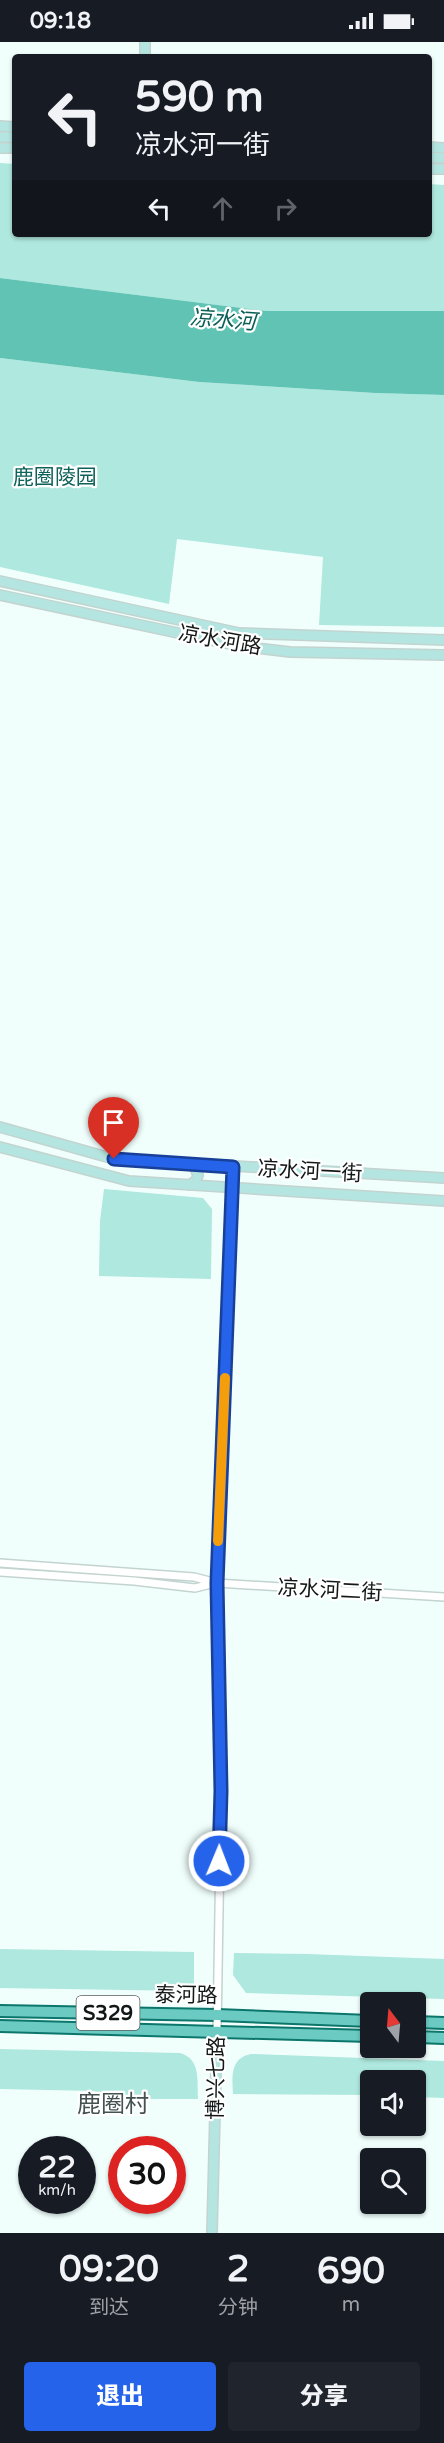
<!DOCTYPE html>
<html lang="zh">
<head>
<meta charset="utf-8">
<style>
	body { margin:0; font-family:"Varela Round","Noto Sans SC",sans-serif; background:#20242c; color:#f1f3f6; height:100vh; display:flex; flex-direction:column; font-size:22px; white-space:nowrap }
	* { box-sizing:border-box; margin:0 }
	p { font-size:20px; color:#9ea1a6 }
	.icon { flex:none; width:33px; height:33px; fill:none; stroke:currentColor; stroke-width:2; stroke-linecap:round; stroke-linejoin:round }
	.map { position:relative; height:2191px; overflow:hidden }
	.sheet { display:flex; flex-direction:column; background:#171b24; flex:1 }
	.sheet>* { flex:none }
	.banner { position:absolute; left:12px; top:12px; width:420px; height:183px; border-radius:6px; box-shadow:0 2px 4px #0004; background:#171b24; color:#f1f3f6; overflow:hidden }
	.needle { width:39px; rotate:344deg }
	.buttons { position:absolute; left:360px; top:1950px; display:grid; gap:12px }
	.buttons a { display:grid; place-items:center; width:66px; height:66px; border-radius:6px; background:#171b24; box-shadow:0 2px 4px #0004; font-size:30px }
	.speed { position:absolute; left:18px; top:2094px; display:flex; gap:12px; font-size:30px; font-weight:700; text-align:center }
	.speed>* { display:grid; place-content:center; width:78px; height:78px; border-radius:50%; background:#171b24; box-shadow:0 2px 4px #0004; line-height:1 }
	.speed small { font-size:15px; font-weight:400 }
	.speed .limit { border:9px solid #d22; background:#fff; color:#111 }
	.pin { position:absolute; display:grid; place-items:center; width:51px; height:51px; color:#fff; margin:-62px -26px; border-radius:50% 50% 50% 0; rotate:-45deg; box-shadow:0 0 6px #0007 }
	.pin .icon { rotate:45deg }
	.me { position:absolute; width:66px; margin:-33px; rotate:1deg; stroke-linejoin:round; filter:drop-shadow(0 0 4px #0008) }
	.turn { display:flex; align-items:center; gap:21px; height:126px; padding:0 24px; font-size:27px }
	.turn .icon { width:78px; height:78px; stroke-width:2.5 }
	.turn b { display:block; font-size:42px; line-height:51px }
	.lanes { display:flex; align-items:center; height:57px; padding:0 24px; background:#0003; justify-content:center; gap:30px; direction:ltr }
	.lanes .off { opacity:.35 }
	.eta { display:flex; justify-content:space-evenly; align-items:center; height:102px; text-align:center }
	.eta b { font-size:36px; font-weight:800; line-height:42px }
	.button { display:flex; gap:12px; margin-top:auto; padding:12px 24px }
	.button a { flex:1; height:69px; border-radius:6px; background:#2563eb; color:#fff; font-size:24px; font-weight:800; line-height:69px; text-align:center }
	.button a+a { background:#20242c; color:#f1f3f6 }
	.status { display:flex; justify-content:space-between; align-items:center; height:42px; padding:0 30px; background:#171b24; direction:ltr }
	.status svg { height:16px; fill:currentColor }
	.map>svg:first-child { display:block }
</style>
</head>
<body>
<div class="status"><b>09:18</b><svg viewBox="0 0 49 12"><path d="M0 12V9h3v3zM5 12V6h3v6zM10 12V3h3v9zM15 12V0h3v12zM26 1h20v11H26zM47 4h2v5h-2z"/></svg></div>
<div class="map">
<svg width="444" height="2191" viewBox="0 0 444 2191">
	<rect width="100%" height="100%" fill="#f0fffc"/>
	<path fill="#afe8de" d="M 0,121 L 15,122 L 15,192 L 429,192 L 429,142 L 444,143 L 444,269 L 267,269 L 0,236 Z
		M 0,316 L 199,340 L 375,351 L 444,353 L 444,585 L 319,583 L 323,515 L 177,497 L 169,562 L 0,525 Z
		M 104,1147 L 203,1156 L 212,1167 L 211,1237 L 99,1234 L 100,1179 Z
		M 0,1907 L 194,1910 L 194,1944 L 189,1949 L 0,1946 Z
		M 234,1911 L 307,1912 L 444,1917 L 444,1957 L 246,1951 L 233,1933 Z
		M 0,2007 L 180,2011 C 201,2017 197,2038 198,2057 L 95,2057 L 95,2049 L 0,2047 Z
		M 251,2012 L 444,2019 L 444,2056 L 416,2055 L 416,2038 L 370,2038 L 370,2053 L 233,2052 C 232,2035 230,2016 251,2012 Z"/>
	<path fill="#60c3b4" d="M 0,236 L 267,269 L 444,269 L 444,353 L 375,351 L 199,340 L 0,316 Z"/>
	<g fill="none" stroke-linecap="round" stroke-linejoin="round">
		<g stroke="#c3d4d0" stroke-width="10">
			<path id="street" d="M 0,1521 L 194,1535 L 217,1541 L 444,1555
				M 0,1530 L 134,1539 L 195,1546 L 215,1541
				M 217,1989 L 221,1749 L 217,1541 L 233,1125"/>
		</g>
		<g stroke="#c3d4d0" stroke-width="12">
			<path id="secondary" d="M 145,0 L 145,15
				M 0,84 L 15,85
				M 0,95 L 15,95
				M 429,105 L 444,106
				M 0,106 L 15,106
				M 429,115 L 444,116
				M 429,127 L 444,127
				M 0,539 L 239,591 L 444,598
				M 0,553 L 239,604 L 290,610 L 444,613
				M 0,1085 L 114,1117 L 444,1136
				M 0,1105 L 129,1139 L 444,1159
				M 189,1143 L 196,1139 L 198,1133 L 193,1122
				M 212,2191 L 217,1989"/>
		</g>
		<g stroke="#0c766c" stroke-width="14">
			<path id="primary" d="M 0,1969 L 217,1973 L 370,1979
				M 416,1980 L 444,1981
				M 0,1984 L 370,1994
				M 416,1995 L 444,1996"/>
		</g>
		<use href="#street" stroke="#fff" stroke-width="7"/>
		<use href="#secondary" stroke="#b5e5e0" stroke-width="9"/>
		<use href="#primary" stroke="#6bcbc2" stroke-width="10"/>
	</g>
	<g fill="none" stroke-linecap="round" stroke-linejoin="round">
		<g stroke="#184099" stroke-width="15">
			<path id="route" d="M 114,1117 L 233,1125 L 217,1541 L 221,1749 L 219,1819"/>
		</g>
		<use href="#route" stroke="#2563eb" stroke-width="10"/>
		<path stroke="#f59e0b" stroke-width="10" d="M 218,1499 L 225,1336"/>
	</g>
	<g text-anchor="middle" stroke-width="4.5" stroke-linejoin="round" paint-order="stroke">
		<rect fill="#fff" stroke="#595d5d" stroke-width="1.5" x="76.5" y="1954" width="63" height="34" rx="4.5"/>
		<g font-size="20" font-weight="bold" fill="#121817">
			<text x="108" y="1978">S329</text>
		</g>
		<g font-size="21" fill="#0f6259" stroke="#fff">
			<text x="55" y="442">鹿圈陵园</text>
		</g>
		<g font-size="21" fill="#121817" stroke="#fff">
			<text transform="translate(220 598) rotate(10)" y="7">凉水河路</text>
			<text transform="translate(310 1129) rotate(3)" y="7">凉水河一街</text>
			<text transform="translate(330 1548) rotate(3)" y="7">凉水河二街</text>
			<text transform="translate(186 1953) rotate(1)" y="7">泰河路</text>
			<text transform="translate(216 2036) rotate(-89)" y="7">博兴七路</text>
		</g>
		<g font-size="22" font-style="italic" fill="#095f56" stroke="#fff">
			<text transform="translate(223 277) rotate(4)" y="8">凉水河</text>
		</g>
		<g font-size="24" fill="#445250" stroke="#fff">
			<text x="113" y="2070">鹿圈村</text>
		</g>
	</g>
</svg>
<div class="buttons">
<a><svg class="needle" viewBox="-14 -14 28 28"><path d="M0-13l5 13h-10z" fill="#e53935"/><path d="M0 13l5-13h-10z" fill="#9ea1a6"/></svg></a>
<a><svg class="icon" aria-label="sound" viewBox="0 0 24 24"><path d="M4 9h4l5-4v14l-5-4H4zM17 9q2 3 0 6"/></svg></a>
<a><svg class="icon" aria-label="search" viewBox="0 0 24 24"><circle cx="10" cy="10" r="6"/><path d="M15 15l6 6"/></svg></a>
</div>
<div class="speed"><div>22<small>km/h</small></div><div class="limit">30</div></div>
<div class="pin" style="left:114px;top:1117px;background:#d93025"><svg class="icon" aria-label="arrive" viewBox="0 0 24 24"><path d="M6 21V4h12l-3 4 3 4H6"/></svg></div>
<svg class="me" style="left:219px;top:1819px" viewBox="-20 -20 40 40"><circle r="17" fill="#2563eb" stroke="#fff" stroke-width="3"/><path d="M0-11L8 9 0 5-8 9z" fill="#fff"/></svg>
<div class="banner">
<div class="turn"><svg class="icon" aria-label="left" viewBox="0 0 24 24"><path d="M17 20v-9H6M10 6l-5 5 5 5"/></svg><div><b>590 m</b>凉水河一街</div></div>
<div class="lanes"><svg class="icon" aria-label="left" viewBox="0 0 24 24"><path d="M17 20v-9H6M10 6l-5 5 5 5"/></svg><svg class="icon off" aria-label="ahead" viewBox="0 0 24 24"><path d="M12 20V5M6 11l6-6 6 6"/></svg><svg class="icon off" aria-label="right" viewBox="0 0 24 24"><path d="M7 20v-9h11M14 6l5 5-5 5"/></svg></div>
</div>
</div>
<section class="sheet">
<div class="eta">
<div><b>09:20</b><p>到达</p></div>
<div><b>2</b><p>分钟</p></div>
<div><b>690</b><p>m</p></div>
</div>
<div class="button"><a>退出</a><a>分享</a></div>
</section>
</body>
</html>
